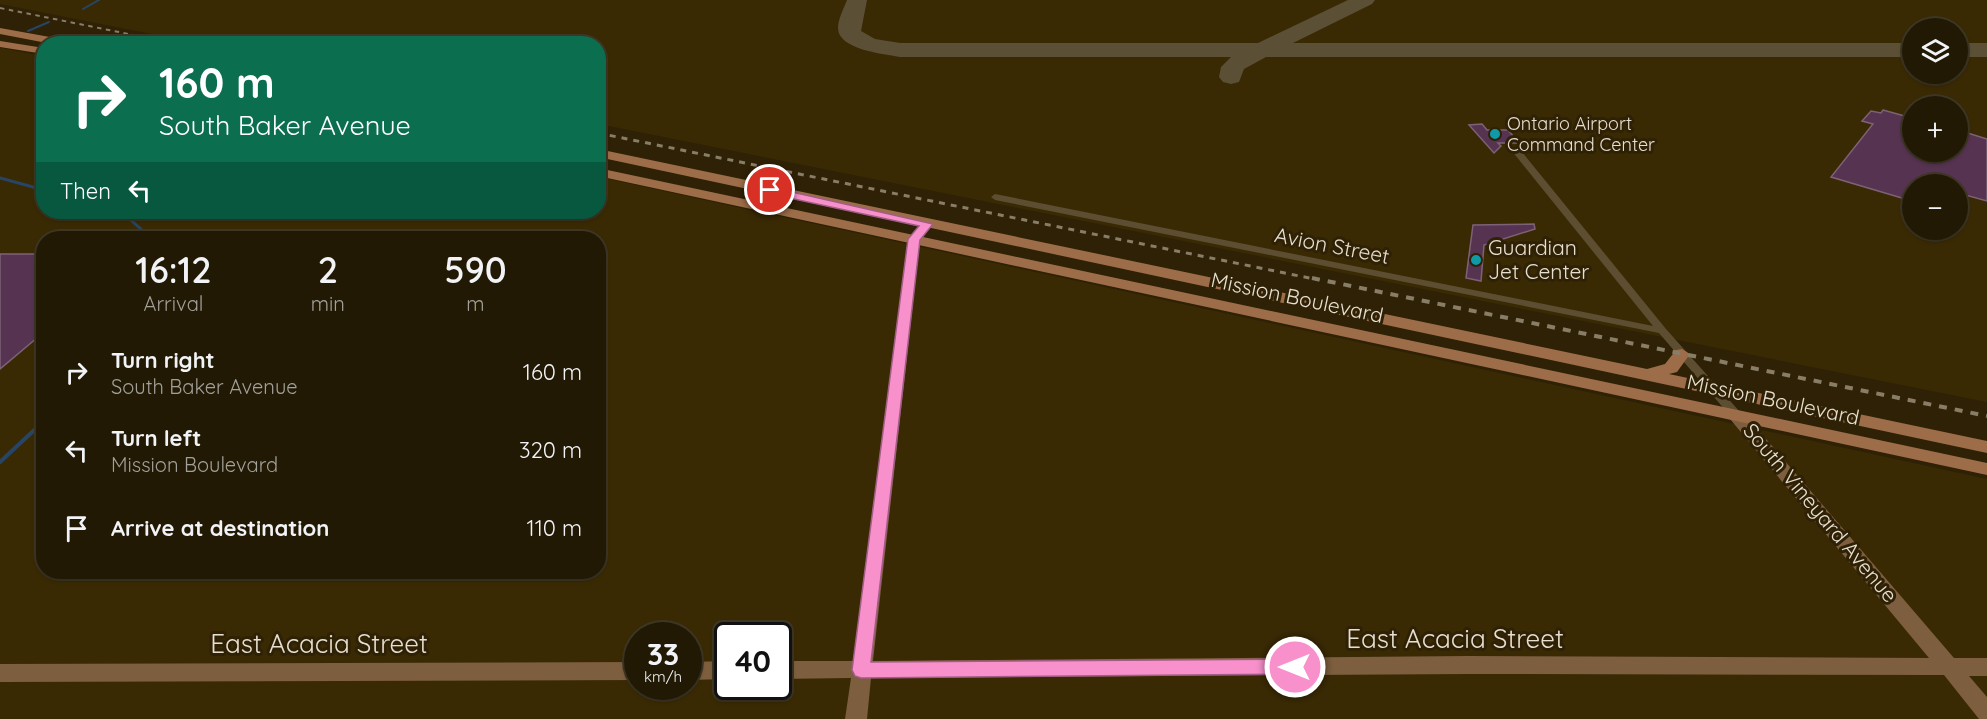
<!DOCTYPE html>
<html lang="en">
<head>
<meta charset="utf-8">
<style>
	body { margin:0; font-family:Quicksand,sans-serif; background:#2a220e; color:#f1f3f6; height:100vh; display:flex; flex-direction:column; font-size:22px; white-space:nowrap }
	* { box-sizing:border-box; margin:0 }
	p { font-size:20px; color:#a2a09a }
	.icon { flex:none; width:33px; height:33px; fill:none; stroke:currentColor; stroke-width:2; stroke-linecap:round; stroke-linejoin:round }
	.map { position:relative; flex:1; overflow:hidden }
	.details { position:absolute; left:36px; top:231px; width:570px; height:348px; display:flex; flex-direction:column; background:#221904; border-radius:24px; box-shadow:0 2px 4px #0004,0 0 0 2px #3f3826 }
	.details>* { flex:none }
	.top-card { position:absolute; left:36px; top:36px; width:570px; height:183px; border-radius:24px; box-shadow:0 2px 4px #0004,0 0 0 2px #3f3826; background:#0b6e4f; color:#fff; overflow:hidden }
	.controls { position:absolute; left:1902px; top:18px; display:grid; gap:12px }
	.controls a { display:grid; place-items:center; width:66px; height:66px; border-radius:50%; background:#221904; box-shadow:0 2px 4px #0004,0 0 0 2px #3f3826; font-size:30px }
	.speed { position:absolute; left:624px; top:622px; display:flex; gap:12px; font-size:30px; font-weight:700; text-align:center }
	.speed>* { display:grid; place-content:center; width:78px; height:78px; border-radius:50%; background:#221904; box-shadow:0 2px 4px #0004,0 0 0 2px #3f3826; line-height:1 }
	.speed small { font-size:15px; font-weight:400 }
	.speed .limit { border:3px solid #111; border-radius:9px; background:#fff; color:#111 }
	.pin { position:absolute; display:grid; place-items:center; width:51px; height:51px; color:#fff; margin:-26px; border:3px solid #fff; border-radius:50%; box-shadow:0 2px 6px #0007 }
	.me { position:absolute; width:66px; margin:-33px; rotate:270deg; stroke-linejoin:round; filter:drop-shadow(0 0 4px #0008) }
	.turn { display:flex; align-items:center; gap:21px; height:126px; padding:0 24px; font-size:27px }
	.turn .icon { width:78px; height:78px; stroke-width:2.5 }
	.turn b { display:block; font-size:42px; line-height:51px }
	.then { display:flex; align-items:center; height:57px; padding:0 24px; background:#0003; gap:12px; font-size:22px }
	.eta { display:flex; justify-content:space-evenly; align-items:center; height:102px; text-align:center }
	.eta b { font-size:36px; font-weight:600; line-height:42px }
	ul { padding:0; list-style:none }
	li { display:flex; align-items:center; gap:18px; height:78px; padding:0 24px }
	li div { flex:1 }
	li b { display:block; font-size:22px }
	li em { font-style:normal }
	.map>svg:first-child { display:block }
</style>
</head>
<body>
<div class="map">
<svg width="1987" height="719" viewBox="0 0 1987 719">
	<rect width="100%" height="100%" fill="#2e2105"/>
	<path fill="#3a2a04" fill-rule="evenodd" d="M 0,0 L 1987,0 L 1987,402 L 599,124 L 598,44 L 197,43 L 0,4 ZM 1912,28 L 1958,28 L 1958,74 L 1912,74 ZM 1912,106 L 1958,106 L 1958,152 L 1912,152 ZM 1912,184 L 1958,184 L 1958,230 L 1912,230 Z
		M 0,48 L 43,56 L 44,212 L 598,212 L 599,177 L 1987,479 L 1987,719 L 0,719 ZM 44,238 L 598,238 L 598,572 L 44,572 ZM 638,636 L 688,636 L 688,687 L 638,687 ZM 728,636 L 778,636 L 778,687 L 728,687 Z"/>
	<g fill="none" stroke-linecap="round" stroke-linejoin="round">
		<path stroke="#274566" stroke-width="2" d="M 83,9 L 99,0
			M 28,31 L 49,22"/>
		<path stroke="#274566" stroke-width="3" d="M 0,178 L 44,190
			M 116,212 L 124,214 L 151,238"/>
		<path stroke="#274566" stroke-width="4" d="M 0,462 L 44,421"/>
		<path fill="#5b4f36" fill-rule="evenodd" d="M 847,0 L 867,0 L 861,31 L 875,39 L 900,43 L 1258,43 L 1348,0 L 1375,0 L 1372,4 L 1293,43 L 1912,43 L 1912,57 L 1266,57 L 1244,69 L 1239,82 L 1231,84 L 1223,82 L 1219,77 L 1221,67 L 1231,57 L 900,57 C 885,54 838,50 838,28 C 838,19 844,8 847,0 Z
			M 1958,43 L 1987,43 L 1987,57 L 1958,57 Z"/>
	</g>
	<path fill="#563350" stroke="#7d6277" stroke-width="1.5" d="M 1883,110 L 1912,118 L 1912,152 L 1958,152 L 1958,130 L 1987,139 L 1987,201 L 1958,193 L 1958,184 L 1912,184 L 1912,201 L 1831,177 L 1873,124 L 1862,121 L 1871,111 L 1881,113 Z
		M 1482,124 L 1487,130 L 1508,130 L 1519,143 L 1498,143 L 1501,146 L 1494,153 L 1469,125 Z
		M 1534,224 L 1535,229 L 1484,245 L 1481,281 L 1466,278 L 1473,225 Z
		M 0,254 L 44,254 L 44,332 L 0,369 Z"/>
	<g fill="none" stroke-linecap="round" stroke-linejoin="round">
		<path fill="#5d4e32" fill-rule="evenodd" d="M 1512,147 L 1518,147 L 1666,329 L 1740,412 L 1742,415 L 1740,418 L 1732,418 L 1659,333 L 995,200 L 991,197 L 995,194 L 1653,326 L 1512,151 Z"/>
		<path fill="#7d5e3e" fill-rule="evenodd" d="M 927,220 L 933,224 L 920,240 L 873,661 L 1468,656 L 1929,658 L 1730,419 L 1728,415 L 1730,411 L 1742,411 L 1954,658 L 1987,658 L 1987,676 L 1969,676 L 1987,697 L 1987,719 L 1979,719 L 1944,675 L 1468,674 L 871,678 L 867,719 L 845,719 L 851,678 L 778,679 L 778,661 L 853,661 L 908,239 L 923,221 Z
			M 728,661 L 728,679 L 688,680 L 688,662 Z
			M 638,662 L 638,680 L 0,682 L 0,664 Z"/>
		<path fill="#9d6d49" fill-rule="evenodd" d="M 0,28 L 72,41 L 77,44 L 52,44 L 0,34 Z
			M 0,41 L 44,48 L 44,54 L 0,47 Z
			M 598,149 L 1647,369 L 1665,364 L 1676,350 L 1682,349 L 1690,354 L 1677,372 L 1669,374 L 1987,441 L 1987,453 L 598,157 Z
			M 598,168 L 1987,463 L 1987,475 L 598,176 Z"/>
		<path stroke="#887d67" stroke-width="2" stroke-dasharray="4.5 4.5" stroke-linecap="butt" d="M 0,8 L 178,44"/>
		<path stroke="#887d67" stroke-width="3" stroke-dasharray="6 6" stroke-linecap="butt" d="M 598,133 L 1319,280"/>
		<path stroke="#887d67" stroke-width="4" stroke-dasharray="8 8" stroke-linecap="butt" d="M 1312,278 L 1987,416"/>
	</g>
	<path fill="#f890cc" stroke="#a15e85" stroke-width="1.5" d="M 770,187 L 933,224 L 920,240 L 871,662 L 1295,659 L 1301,661 L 1304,667 L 1301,672 L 1295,674 L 861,678 L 855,676 L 852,670 L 908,239 L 919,226 L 766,193 L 766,188 Z"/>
	<g fill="#0f9aa8" stroke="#2e2105" stroke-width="2">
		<circle cx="1495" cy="134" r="6"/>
		<circle cx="1476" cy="260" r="6"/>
	</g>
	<g text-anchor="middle" stroke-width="6" stroke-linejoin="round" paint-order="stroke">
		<g font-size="18" fill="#e7dfcf" stroke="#2e2105" text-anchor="start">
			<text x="1507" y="130">Ontario Airport<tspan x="1507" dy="21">Command Center</tspan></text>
		</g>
		<g font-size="21" fill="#e7dfcf" stroke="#2e2105">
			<text transform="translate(1332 246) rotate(11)" y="7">Avion Street</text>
			<text transform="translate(1297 298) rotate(12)" y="7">Mission Boulevard</text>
			<text transform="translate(1773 400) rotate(12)" y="7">Mission Boulevard</text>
			<text transform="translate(1820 513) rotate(50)" y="7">South Vineyard Avenue</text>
		</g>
		<g font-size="21" fill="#e7dfcf" stroke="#2e2105" text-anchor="start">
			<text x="1488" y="255">Guardian<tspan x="1488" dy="24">Jet Center</tspan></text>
		</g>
		<g font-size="26" fill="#e7dfcf" stroke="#2e2105">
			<text x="1455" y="648">East Acacia Street</text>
			<text x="319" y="653">East Acacia Street</text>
		</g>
	</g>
</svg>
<div class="controls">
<a><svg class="icon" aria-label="layers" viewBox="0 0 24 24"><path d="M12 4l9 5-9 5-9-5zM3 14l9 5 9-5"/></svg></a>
<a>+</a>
<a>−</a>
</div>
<div class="speed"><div>33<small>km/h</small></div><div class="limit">40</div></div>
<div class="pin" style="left:770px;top:190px;background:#d93025"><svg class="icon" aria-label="arrive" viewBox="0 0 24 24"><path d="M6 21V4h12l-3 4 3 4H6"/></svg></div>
<svg class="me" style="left:1295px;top:667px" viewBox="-20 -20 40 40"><circle r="17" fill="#f890cc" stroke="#fff" stroke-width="3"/><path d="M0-11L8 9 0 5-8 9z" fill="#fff"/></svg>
<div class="top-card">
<div class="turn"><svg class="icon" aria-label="right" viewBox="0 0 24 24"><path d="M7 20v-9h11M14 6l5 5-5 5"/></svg><div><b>160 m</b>South Baker Avenue</div></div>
<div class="then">Then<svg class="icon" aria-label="left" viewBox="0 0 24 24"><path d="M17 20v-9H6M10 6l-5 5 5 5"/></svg></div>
</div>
<section class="details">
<div class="eta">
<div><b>16:12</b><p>Arrival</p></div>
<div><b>2</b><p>min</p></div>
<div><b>590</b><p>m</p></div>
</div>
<ul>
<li><svg class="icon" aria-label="right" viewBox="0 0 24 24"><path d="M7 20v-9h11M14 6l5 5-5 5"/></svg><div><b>Turn right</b><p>South Baker Avenue</p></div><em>160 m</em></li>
<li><svg class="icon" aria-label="left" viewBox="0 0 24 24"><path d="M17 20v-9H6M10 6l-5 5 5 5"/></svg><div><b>Turn left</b><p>Mission Boulevard</p></div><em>320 m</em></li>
<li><svg class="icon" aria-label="arrive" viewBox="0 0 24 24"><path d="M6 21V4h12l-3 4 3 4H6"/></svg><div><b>Arrive at destination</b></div><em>110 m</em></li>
</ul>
</section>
</div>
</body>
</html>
